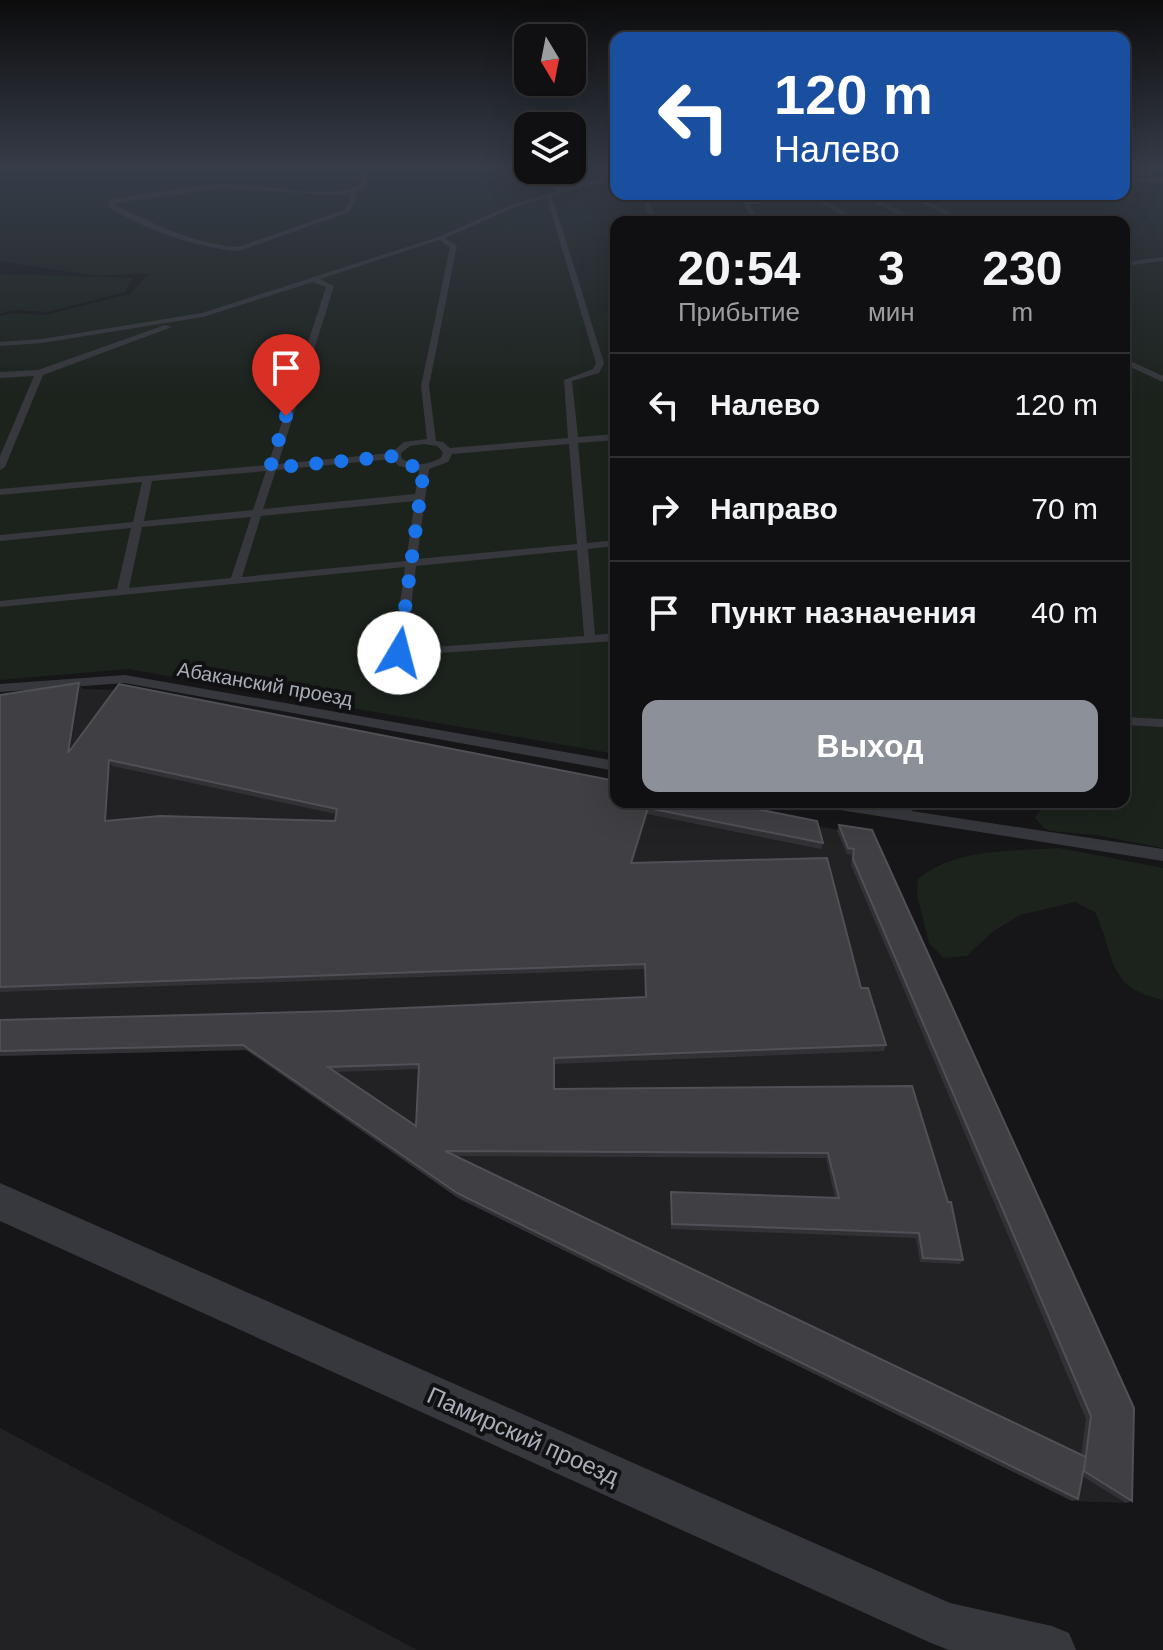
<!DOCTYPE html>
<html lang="ru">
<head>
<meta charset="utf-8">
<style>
	body { margin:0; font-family:Arial,sans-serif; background:#1e1e20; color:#f1f3f6; height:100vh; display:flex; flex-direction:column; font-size:30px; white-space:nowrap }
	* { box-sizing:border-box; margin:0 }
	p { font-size:26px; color:#9c9d9f }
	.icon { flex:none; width:44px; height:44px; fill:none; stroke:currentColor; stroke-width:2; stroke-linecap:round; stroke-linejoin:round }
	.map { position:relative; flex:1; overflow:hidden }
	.side { position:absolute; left:610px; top:216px; width:520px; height:592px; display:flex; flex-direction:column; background:#101012; border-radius:16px; box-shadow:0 8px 32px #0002,0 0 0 2px #303032 }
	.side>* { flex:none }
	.banner { position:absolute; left:610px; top:32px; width:520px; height:168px; border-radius:16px; box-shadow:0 8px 32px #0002,0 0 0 2px #303032; background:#1a4fa0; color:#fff; overflow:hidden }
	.needle { width:52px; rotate:170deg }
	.buttons { position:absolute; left:514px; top:24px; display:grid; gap:16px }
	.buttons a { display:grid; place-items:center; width:72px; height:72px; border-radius:16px; background:#101012; box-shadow:0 8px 32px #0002,0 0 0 2px #303032; font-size:40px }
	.pin { position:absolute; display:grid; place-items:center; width:68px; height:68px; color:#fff; margin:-82px -34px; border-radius:50% 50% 50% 0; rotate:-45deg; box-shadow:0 0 8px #0007 }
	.pin .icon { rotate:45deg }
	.me { position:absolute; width:88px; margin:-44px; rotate:8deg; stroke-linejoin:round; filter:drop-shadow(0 0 6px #0008) }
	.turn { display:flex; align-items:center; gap:28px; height:168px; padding:0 32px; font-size:36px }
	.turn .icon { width:104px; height:104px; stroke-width:2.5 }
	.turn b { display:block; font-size:56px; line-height:68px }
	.eta { display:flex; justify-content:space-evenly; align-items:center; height:136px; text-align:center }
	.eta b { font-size:48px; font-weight:600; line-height:56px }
	.primary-button { display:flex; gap:16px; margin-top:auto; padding:16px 32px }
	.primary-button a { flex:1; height:92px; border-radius:16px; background:#8c9099; color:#fff; font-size:32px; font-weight:600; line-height:92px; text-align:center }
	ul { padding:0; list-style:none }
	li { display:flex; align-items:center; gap:24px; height:104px; padding:0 32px; border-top:2px solid #303032 }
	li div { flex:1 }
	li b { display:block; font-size:30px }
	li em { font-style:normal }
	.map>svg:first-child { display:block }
</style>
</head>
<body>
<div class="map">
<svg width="1163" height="1650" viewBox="0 0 1163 1650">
	<rect width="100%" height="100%" fill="#161618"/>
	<path fill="#222225" d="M 83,689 L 122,690 L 616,802 L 694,802 L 870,836 L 1129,1411 L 1126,1503 L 1072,1501 L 458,1198 L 246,1050 L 0,1056 L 0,702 Z
		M 0,1428 L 417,1650 L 0,1650 Z"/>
	<path fill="#1c231d" d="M 0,168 L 616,168 L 616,194 L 735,194 L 751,222 L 616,222 L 616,754 L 128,669 L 0,680 L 0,316 L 13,313 L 45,315 L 130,294 L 149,273 L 97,276 L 0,261 Z
		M 1124,168 L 1163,168 L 1163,848 L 1096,835 L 1051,831 L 1044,828 L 1035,818 L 1046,802 L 1124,802 L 1124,222 L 761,222 L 745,194 L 1124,194 Z
		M 0,274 L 133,278 L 125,292 L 47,312 L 13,310 L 0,314 Z
		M 1059,848 L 1163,868 L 1163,1000 C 1105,987 1116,956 1095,912 L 1075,902 L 1020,915 L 992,932 L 967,956 L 944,958 L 929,943 L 917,895 L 918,879 C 958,847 1011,852 1059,848 Z"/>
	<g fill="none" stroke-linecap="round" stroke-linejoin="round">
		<path fill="#37383d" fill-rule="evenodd" d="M 364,168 L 370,168 L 366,186 L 356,192 L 355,202 L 349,212 L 239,251 C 196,248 143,229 107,206 L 112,199 C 149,194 187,186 224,184 C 261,183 328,201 360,185 ZM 224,188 L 333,195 L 350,193 L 349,202 L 344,210 L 238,247 C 193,244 154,223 114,205 L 115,203 Z
			M 512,168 C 529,168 549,178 561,189 L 584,182 L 616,177 L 616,181 L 585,186 L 552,196 L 604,363 L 599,373 L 572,381 L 578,437 L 616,434 L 616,440 L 578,443 L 587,543 L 616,540 L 616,546 L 588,549 L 595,635 L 616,633 L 616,641 L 395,656 L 393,653 L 405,567 L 0,607 L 0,601 L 117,589 L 131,528 L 0,541 L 0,535 L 133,522 L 142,482 L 0,495 L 0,489 L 268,465 L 326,287 L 313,282 L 203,317 L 42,343 L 0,346 L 0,342 L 42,339 L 202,313 L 438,237 L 511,205 L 556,191 L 549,184 ZM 547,198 L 596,363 L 593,369 L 564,380 L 568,438 L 450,448 L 443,442 L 436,441 L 429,386 L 457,246 L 445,238 L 515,207 ZM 439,240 L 450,247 L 421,386 L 427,439 L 404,442 L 391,453 L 278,464 L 334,286 L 320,279 ZM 424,444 L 437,446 L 443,452 L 441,458 C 427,465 415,467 402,459 L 401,453 L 410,446 ZM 569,444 L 577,544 L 417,559 L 429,469 L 448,462 L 452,454 ZM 392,459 L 399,466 L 419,470 L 415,494 L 263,509 L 276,470 ZM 266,471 L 253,510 L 144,521 L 152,481 ZM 415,501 L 406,561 L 242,577 L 261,516 ZM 251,517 L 231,578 L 129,588 L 142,527 ZM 577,550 L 584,636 L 406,649 L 416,566 Z
			M 1124,178 L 1163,178 L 1163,182 L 1124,182 Z
			M 642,194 L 648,194 L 656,222 L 650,222 Z
			M 739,194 L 745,194 L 748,200 L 844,194 L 820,198 L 864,222 L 856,222 L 812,198 L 750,204 L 759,222 L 753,222 Z
			M 858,194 L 866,194 L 922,222 L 914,222 Z
			M 904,194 L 912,194 L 969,222 L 961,222 Z
			M 1163,257 L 1163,261 L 1124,266 L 1124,262 Z
			M 165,325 L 172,327 L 43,375 L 5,467 L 0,470 L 0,456 L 34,376 L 0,378 L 0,372 L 38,370 Z
			M 1124,358 L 1163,376 L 1163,382 L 1124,364 Z
			M 125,675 L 616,761 L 616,771 L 125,683 L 0,692 L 0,684 Z
			M 1124,717 L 1163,719 L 1163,727 L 1124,725 Z
			M 814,802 L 854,802 L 892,808 L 905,802 L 925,802 L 923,806 L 911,811 L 1163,849 L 1163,861 L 821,807 Z"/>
		<path fill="#37383d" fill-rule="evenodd" d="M 0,1183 L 950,1603 L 1052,1626 L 1069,1633 L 1076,1650 L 949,1650 L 931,1643 L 0,1221 Z"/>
	</g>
	<path fill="#323236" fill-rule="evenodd" d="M 79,683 L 82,689 L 74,746 L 119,684 L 823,843 L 821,849 L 647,814 L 633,863 L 861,988 L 886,1045 L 884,1051 L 554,1064 L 555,1089 L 912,1086 L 963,1260 L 960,1264 L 920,1262 L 916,1238 L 671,1229 L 671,1192 L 835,1198 L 826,1158 L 455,1156 L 1081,1455 L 1086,1419 L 851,865 L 852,855 L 847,854 L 837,831 L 839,825 L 872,830 L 1132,1501 L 1126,1503 L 1082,1476 L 1078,1499 L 1072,1501 L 458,1198 L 246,1050 L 0,1056 L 0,1020 L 339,1011 L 646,997 L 645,969 L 0,992 L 0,695 ZM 112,766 L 336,814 L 335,821 L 109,821 ZM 419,1069 L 416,1126 L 336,1072 Z"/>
	<path fill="#212124" d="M 79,683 L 82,689 L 72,760 L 68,753 Z
		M 109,760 L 112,766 L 109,827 L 105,821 Z
		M 648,808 L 647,814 L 631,869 L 631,863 Z"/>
	<path fill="#3f3f44" stroke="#4f5156" stroke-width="2" fill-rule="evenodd" d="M 79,683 L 68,753 L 119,684 L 616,781 L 616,802 L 721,802 L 817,821 L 823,843 L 648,808 L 631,863 L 827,858 L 861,988 L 868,988 L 886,1045 L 554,1058 L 554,1089 L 912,1086 L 948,1202 L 951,1202 L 963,1260 L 923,1258 L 919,1233 L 672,1224 L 671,1192 L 839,1198 L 828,1153 L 445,1151 L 1086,1457 L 1078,1499 L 457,1193 L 243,1045 L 0,1051 L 0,1020 L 339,1011 L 646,997 L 645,964 L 0,987 L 0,695 ZM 109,760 L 337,809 L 335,821 L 160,816 L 105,821 ZM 419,1064 L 416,1126 L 328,1067 Z
		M 839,825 L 872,830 L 1134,1408 L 1132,1501 L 1084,1471 L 1091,1416 L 853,859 L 854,849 L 848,848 Z"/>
	<linearGradient id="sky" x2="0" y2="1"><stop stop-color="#0c0c0d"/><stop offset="0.42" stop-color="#363c48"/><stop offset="1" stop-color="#363c48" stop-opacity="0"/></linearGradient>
	<rect width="1163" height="399" fill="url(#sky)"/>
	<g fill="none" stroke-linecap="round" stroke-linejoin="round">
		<path stroke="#1a73e8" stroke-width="14" stroke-dasharray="0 25.2" d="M 286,416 L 270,468 L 395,456 L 401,464 L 424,468 L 399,653"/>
	</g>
	<g text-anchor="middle" stroke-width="8" stroke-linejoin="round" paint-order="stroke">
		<g font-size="20" fill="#a8adb8" stroke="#111113">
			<text transform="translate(265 684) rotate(10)" y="7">Абаканский проезд</text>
		</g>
		<g font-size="24" fill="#a8adb8" stroke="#111113">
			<text transform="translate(523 1436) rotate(24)" y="8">Памирский проезд</text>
		</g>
	</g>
</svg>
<div class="buttons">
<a><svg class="needle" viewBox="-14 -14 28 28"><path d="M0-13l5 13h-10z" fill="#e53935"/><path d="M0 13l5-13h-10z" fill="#9c9d9f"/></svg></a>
<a><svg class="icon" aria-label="layers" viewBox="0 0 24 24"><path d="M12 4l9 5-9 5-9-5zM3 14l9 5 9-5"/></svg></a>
</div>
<div class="pin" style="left:286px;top:416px;background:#d93025"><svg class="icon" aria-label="arrive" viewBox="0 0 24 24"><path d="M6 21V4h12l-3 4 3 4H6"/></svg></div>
<svg class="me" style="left:399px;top:653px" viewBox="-20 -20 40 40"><circle r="19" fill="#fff"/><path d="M0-13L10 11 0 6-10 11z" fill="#1a73e8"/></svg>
<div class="banner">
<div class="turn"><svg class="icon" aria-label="left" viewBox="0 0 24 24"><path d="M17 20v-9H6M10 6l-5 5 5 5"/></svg><div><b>120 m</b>Налево</div></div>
</div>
<section class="side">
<div class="eta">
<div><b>20:54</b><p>Прибытие</p></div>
<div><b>3</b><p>мин</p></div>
<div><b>230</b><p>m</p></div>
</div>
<ul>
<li><svg class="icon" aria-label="left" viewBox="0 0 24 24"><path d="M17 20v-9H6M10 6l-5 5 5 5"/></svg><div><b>Налево</b></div><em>120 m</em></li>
<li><svg class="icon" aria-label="right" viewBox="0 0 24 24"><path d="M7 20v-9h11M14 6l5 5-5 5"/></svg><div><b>Направо</b></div><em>70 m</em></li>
<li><svg class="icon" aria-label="arrive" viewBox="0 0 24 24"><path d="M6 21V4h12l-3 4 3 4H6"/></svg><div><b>Пункт назначения</b></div><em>40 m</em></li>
</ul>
<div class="primary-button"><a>Выход</a></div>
</section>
</div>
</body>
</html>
